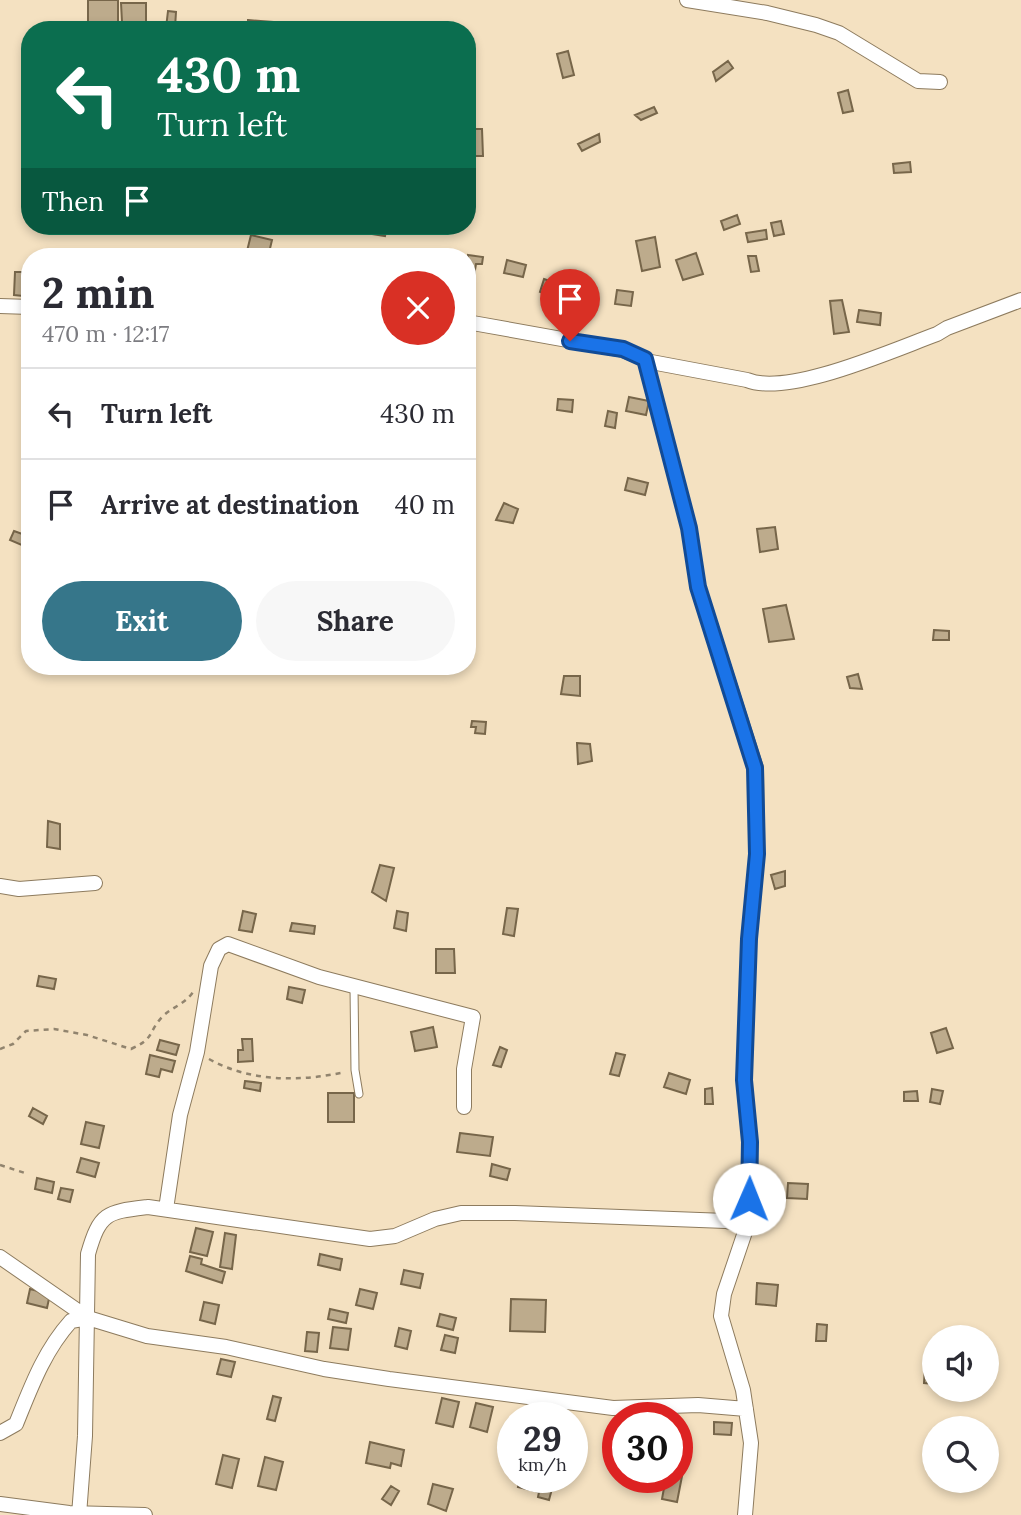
<!DOCTYPE html>
<html lang="en">
<head>
<meta charset="utf-8">
<style>
	body { margin:0; font-family:Lora,serif; background:#f7f7f7; color:#2b2b33; height:100vh; display:flex; flex-direction:column; font-size:26px; white-space:nowrap }
	* { box-sizing:border-box; margin:0 }
	p { font-size:23px; color:#7c7c81 }
	.icon { flex:none; width:38px; height:38px; fill:none; stroke:currentColor; stroke-width:2; stroke-linecap:round; stroke-linejoin:round }
	.map { position:relative; flex:1; overflow:hidden }
	.drawer { position:absolute; left:21px; top:248px; width:455px; height:427px; display:flex; flex-direction:column; background:#fff; border-radius:28px; box-shadow:0 4px 10px #0003 }
	.drawer>* { flex:none }
	.guide { position:absolute; left:21px; top:21px; width:455px; height:214px; border-radius:28px; box-shadow:0 4px 10px #0003; background:#0b6e4f; color:#fff; overflow:hidden }
	.controls { position:absolute; left:922px; top:1325px; display:grid; gap:14px }
	.controls a { display:grid; place-items:center; width:77px; height:77px; border-radius:50%; background:#fff; box-shadow:0 4px 10px #0003; font-size:35px }
	.speed { position:absolute; left:497px; top:1402px; display:flex; gap:14px; font-size:35px; font-weight:700; text-align:center }
	.speed>* { display:grid; place-content:center; width:91px; height:91px; border-radius:50%; background:#fff; box-shadow:0 4px 10px #0003; line-height:1 }
	.speed small { font-size:18px; font-weight:400 }
	.speed .limit { border:10px solid #d22; background:#fff; color:#111 }
	.pin { position:absolute; display:grid; place-items:center; width:60px; height:60px; color:#fff; margin:-72px -30px; border-radius:50% 50% 50% 0; rotate:-45deg; box-shadow:0 0 7px #0007 }
	.pin .icon { rotate:45deg }
	.me { position:absolute; width:77px; margin:-38px; rotate:1deg; stroke-linejoin:round; filter:drop-shadow(0 0 5px #0008) }
	.turn { display:flex; align-items:center; gap:24px; height:147px; padding:0 21px; font-size:32px }
	.turn .icon { width:91px; height:91px; stroke-width:2.5 }
	.turn b { display:block; font-size:49px; line-height:60px }
	.then { display:flex; align-items:center; height:66px; padding:0 21px; background:#0003; gap:14px; font-size:26px }
	.round { display:grid; place-items:center; flex:none; width:74px; height:74px; border-radius:37px; background:#f7f7f7 }
	.head { display:flex; align-items:center; justify-content:space-between; height:119px; padding:0 21px }
	h1 { font-size:42px; font-weight:700; line-height:52px }
	.cta { display:flex; gap:14px; margin-top:auto; padding:14px 21px }
	.cta a { flex:1; height:80px; border-radius:42px; background:#36768a; color:#fff; font-size:28px; font-weight:700; line-height:80px; text-align:center }
	.cta a+a { background:#f7f7f7; color:#2b2b33 }
	ul { padding:0; list-style:none }
	li { display:flex; align-items:center; gap:21px; height:91px; padding:0 21px; border-top:2px solid #e1e1e2 }
	li div { flex:1 }
	li b { display:block; font-size:26px }
	li em { font-style:normal }
	.map>svg:first-child { display:block }
</style>
</head>
<body>
<div class="map">
<svg width="1021" height="1515" viewBox="0 0 1021 1515">
	<rect width="100%" height="100%" fill="#f4e1c1"/>
	<path fill="#bdab8c" stroke="#77664a" stroke-width="2" d="M 88,0 L 118,0 L 118,23 L 88,22 Z
		M 121,3 L 146,3 L 146,22 L 122,22 Z
		M 168,11 L 176,12 L 175,28 L 166,28 Z
		M 248,20 L 273,22 L 273,30 L 248,30 Z
		M 568,51 L 574,75 L 563,78 L 557,54 Z
		M 728,61 L 733,68 L 716,81 L 713,72 Z
		M 848,90 L 853,111 L 843,113 L 838,93 Z
		M 654,107 L 657,113 L 641,120 L 635,115 Z
		M 469,129 L 482,129 L 483,156 L 469,156 Z
		M 599,134 L 600,142 L 582,151 L 578,144 Z
		M 910,162 L 911,172 L 894,173 L 893,164 Z
		M 737,215 L 740,224 L 724,230 L 721,221 Z
		M 781,221 L 784,234 L 774,236 L 771,223 Z
		M 354,226 L 387,226 L 385,236 L 353,231 Z
		M 766,230 L 767,239 L 748,242 L 746,233 Z
		M 251,235 L 272,240 L 268,257 L 246,255 Z
		M 655,237 L 660,267 L 642,271 L 636,241 Z
		M 696,253 L 703,274 L 683,280 L 676,260 Z
		M 468,255 L 483,257 L 482,264 L 476,264 L 474,276 L 467,275 Z
		M 748,256 L 756,256 L 759,271 L 751,272 Z
		M 507,260 L 526,265 L 523,277 L 504,273 Z
		M 15,272 L 24,272 L 23,296 L 14,295 Z
		M 544,279 L 561,285 L 557,298 L 540,292 Z
		M 617,290 L 633,292 L 631,306 L 615,304 Z
		M 842,300 L 849,332 L 834,334 L 830,301 Z
		M 859,310 L 881,313 L 880,325 L 857,322 Z
		M 629,397 L 649,401 L 646,415 L 626,411 Z
		M 558,399 L 573,400 L 572,412 L 557,410 Z
		M 608,411 L 617,413 L 615,428 L 605,426 Z
		M 628,478 L 648,483 L 645,495 L 625,490 Z
		M 504,503 L 518,509 L 513,523 L 496,520 Z
		M 775,527 L 778,549 L 760,552 L 757,529 Z
		M 14,531 L 28,536 L 24,546 L 10,540 Z
		M 786,605 L 794,639 L 769,642 L 763,609 Z
		M 934,630 L 949,631 L 949,640 L 933,640 Z
		M 858,674 L 862,689 L 850,688 L 847,677 Z
		M 564,676 L 580,676 L 580,696 L 561,694 Z
		M 472,721 L 486,722 L 485,734 L 475,733 L 476,727 L 471,727 Z
		M 577,743 L 590,744 L 592,761 L 578,764 Z
		M 48,821 L 60,824 L 60,849 L 47,847 Z
		M 380,865 L 394,868 L 386,901 L 372,892 Z
		M 785,871 L 785,886 L 775,889 L 771,875 Z
		M 507,908 L 518,909 L 514,936 L 503,934 Z
		M 243,911 L 256,914 L 252,932 L 239,930 Z
		M 397,911 L 408,913 L 406,931 L 394,928 Z
		M 292,923 L 315,926 L 314,934 L 290,931 Z
		M 436,949 L 454,949 L 455,973 L 436,973 Z
		M 39,976 L 56,979 L 54,989 L 37,986 Z
		M 289,987 L 305,990 L 302,1003 L 287,999 Z
		M 433,1027 L 437,1047 L 415,1051 L 411,1032 Z
		M 946,1028 L 953,1048 L 937,1053 L 931,1033 Z
		M 242,1039 L 252,1039 L 253,1061 L 238,1062 L 238,1050 L 243,1050 Z
		M 160,1040 L 179,1045 L 176,1055 L 157,1050 Z
		M 500,1047 L 507,1050 L 501,1067 L 493,1065 Z
		M 616,1053 L 625,1055 L 619,1076 L 610,1074 Z
		M 150,1055 L 175,1061 L 172,1072 L 161,1069 L 159,1077 L 146,1074 Z
		M 669,1073 L 690,1080 L 686,1094 L 664,1087 Z
		M 245,1081 L 261,1083 L 260,1091 L 244,1088 Z
		M 712,1088 L 713,1104 L 705,1104 L 705,1089 Z
		M 932,1089 L 943,1091 L 940,1104 L 930,1102 Z
		M 917,1091 L 918,1101 L 904,1101 L 904,1092 Z
		M 328,1093 L 354,1093 L 354,1122 L 328,1122 Z
		M 33,1108 L 47,1116 L 43,1124 L 29,1116 Z
		M 86,1122 L 104,1126 L 99,1148 L 81,1144 Z
		M 460,1133 L 493,1137 L 490,1156 L 457,1152 Z
		M 81,1158 L 99,1163 L 95,1177 L 77,1172 Z
		M 492,1164 L 510,1169 L 507,1180 L 490,1176 Z
		M 37,1178 L 54,1182 L 52,1193 L 35,1189 Z
		M 788,1183 L 808,1184 L 807,1199 L 787,1198 Z
		M 61,1188 L 73,1190 L 70,1202 L 58,1199 Z
		M 196,1228 L 213,1232 L 207,1256 L 190,1252 Z
		M 225,1233 L 236,1235 L 232,1269 L 220,1267 Z
		M 320,1254 L 342,1259 L 340,1270 L 318,1265 Z
		M 190,1256 L 202,1259 L 201,1264 L 225,1272 L 222,1283 L 186,1271 Z
		M 404,1270 L 423,1274 L 420,1288 L 401,1284 Z
		M 757,1283 L 778,1285 L 776,1306 L 756,1304 Z
		M 30,1289 L 50,1294 L 47,1308 L 27,1303 Z
		M 360,1289 L 377,1293 L 373,1309 L 356,1305 Z
		M 511,1299 L 546,1300 L 545,1332 L 510,1331 Z
		M 204,1302 L 219,1305 L 215,1324 L 200,1320 Z
		M 330,1309 L 348,1313 L 346,1323 L 328,1319 Z
		M 440,1314 L 456,1318 L 453,1330 L 437,1326 Z
		M 817,1324 L 827,1325 L 826,1341 L 816,1341 Z
		M 333,1327 L 351,1329 L 348,1350 L 330,1348 Z
		M 399,1328 L 411,1331 L 407,1349 L 395,1346 Z
		M 307,1332 L 319,1333 L 317,1352 L 305,1351 Z
		M 445,1335 L 458,1338 L 455,1353 L 441,1350 Z
		M 221,1359 L 235,1362 L 231,1377 L 217,1374 Z
		M 925,1367 L 934,1368 L 934,1384 L 924,1383 Z
		M 273,1396 L 281,1398 L 275,1421 L 267,1419 Z
		M 442,1398 L 459,1402 L 453,1427 L 436,1423 Z
		M 476,1403 L 493,1407 L 487,1432 L 470,1427 Z
		M 714,1422 L 732,1423 L 731,1435 L 714,1434 Z
		M 370,1442 L 404,1450 L 401,1466 L 391,1463 L 390,1468 L 366,1463 Z
		M 223,1455 L 239,1459 L 232,1488 L 216,1484 Z
		M 265,1457 L 283,1462 L 276,1490 L 258,1486 Z
		M 677,1470 L 683,1471 L 677,1502 L 662,1499 L 666,1477 L 677,1477 Z
		M 520,1477 L 553,1485 L 549,1500 L 538,1497 L 539,1492 L 518,1487 Z
		M 433,1484 L 453,1489 L 446,1511 L 428,1504 Z
		M 391,1486 L 399,1491 L 391,1505 L 382,1499 Z"/>
	<g fill="none" stroke-linecap="round" stroke-linejoin="round">
		<g stroke="#8d7b5e" stroke-width="9">
			<path id="lane" d="M 354,987 L 355,1070 L 359,1094"/>
		</g>
		<g stroke="#8d7b5e" stroke-width="16">
			<path id="street" d="M 687,0 L 767,13 L 816,25 L 839,33 L 918,81 L 940,82
				M 0,306 L 30,307
				M 467,322 L 623,350 L 645,359 L 689,528 L 698,587 L 756,768 L 757,854 L 749,939 L 744,1080 L 750,1142 L 749,1199 L 747,1226 L 724,1294 L 721,1316 L 743,1390 L 751,1443 L 745,1515
				M 646,361 L 747,380 C 788,397 893,350 937,334 L 947,328 L 1021,300
				M 0,886 L 19,889 L 95,883
				M 166,1209 L 180,1115 L 197,1052 L 211,966 L 219,949 L 228,944 L 319,977 L 473,1017 L 464,1069 L 464,1107
				M 0,1257 L 88,1318
				M 0,1433 L 16,1424 C 31,1387 44,1351 71,1321 L 88,1318 L 147,1336 L 226,1347 L 324,1369 L 389,1379 L 613,1408 L 698,1405 L 746,1409
				M 0,1504 L 69,1513 L 145,1515
				M 79,1515 L 85,1436 L 88,1254 C 100,1212 107,1212 148,1207 L 370,1239 L 395,1236 L 435,1219 L 461,1213 L 515,1213 L 726,1221 L 747,1226"/>
		</g>
		<path stroke="#91846e" stroke-width="2.5" stroke-dasharray="5 5" stroke-linecap="butt" d="M 0,1049 L 13,1044 L 26,1031 L 54,1029 L 87,1035 L 131,1049 C 155,1038 147,1034 162,1017 C 172,1007 185,1004 193,992
			M 209,1059 C 250,1082 300,1082 345,1072
			M 0,1165 L 25,1173"/>
		<use href="#lane" stroke="#fff" stroke-width="7"/>
		<use href="#street" stroke="#fff" stroke-width="14"/>
	</g>
	<g fill="none" stroke-linecap="round" stroke-linejoin="round">
		<g stroke="#114b97" stroke-width="18">
			<path id="route" d="M 570,341 L 623,349 L 645,359 L 689,528 L 698,587 L 755,768 L 757,854 L 749,939 L 744,1080 L 750,1142 L 749,1199"/>
		</g>
		<use href="#route" stroke="#1a73e8" stroke-width="12"/>
	</g>
</svg>
<div class="controls">
<a><svg class="icon" aria-label="sound" viewBox="0 0 24 24"><path d="M4 9h4l5-4v14l-5-4H4zM17 9q2 3 0 6"/></svg></a>
<a><svg class="icon" aria-label="search" viewBox="0 0 24 24"><circle cx="10" cy="10" r="6"/><path d="M15 15l6 6"/></svg></a>
</div>
<div class="speed"><div>29<small>km/h</small></div><div class="limit">30</div></div>
<div class="pin" style="left:570px;top:341px;background:#d93025"><svg class="icon" aria-label="arrive" viewBox="0 0 24 24"><path d="M6 21V4h12l-3 4 3 4H6"/></svg></div>
<svg class="me" style="left:749px;top:1199px" viewBox="-20 -20 40 40"><circle r="19" fill="#fff"/><path d="M0-13L10 11 0 6-10 11z" fill="#1a73e8"/></svg>
<div class="guide">
<div class="turn"><svg class="icon" aria-label="left" viewBox="0 0 24 24"><path d="M17 20v-9H6M10 6l-5 5 5 5"/></svg><div><b>430 m</b>Turn left</div></div>
<div class="then">Then<svg class="icon" aria-label="arrive" viewBox="0 0 24 24"><path d="M6 21V4h12l-3 4 3 4H6"/></svg></div>
</div>
<section class="drawer">
<div class="head"><div><h1>2 min</h1><p>470 m · 12:17</p></div><a class="round" style="background:#d93025;color:#fff"><svg class="icon" aria-label="close" viewBox="0 0 24 24"><path d="M6 6l12 12M18 6L6 18"/></svg></a></div>
<ul>
<li><svg class="icon" aria-label="left" viewBox="0 0 24 24"><path d="M17 20v-9H6M10 6l-5 5 5 5"/></svg><div><b>Turn left</b></div><em>430 m</em></li>
<li><svg class="icon" aria-label="arrive" viewBox="0 0 24 24"><path d="M6 21V4h12l-3 4 3 4H6"/></svg><div><b>Arrive at destination</b></div><em>40 m</em></li>
</ul>
<div class="cta"><a>Exit</a><a>Share</a></div>
</section>
</div>
</body>
</html>
